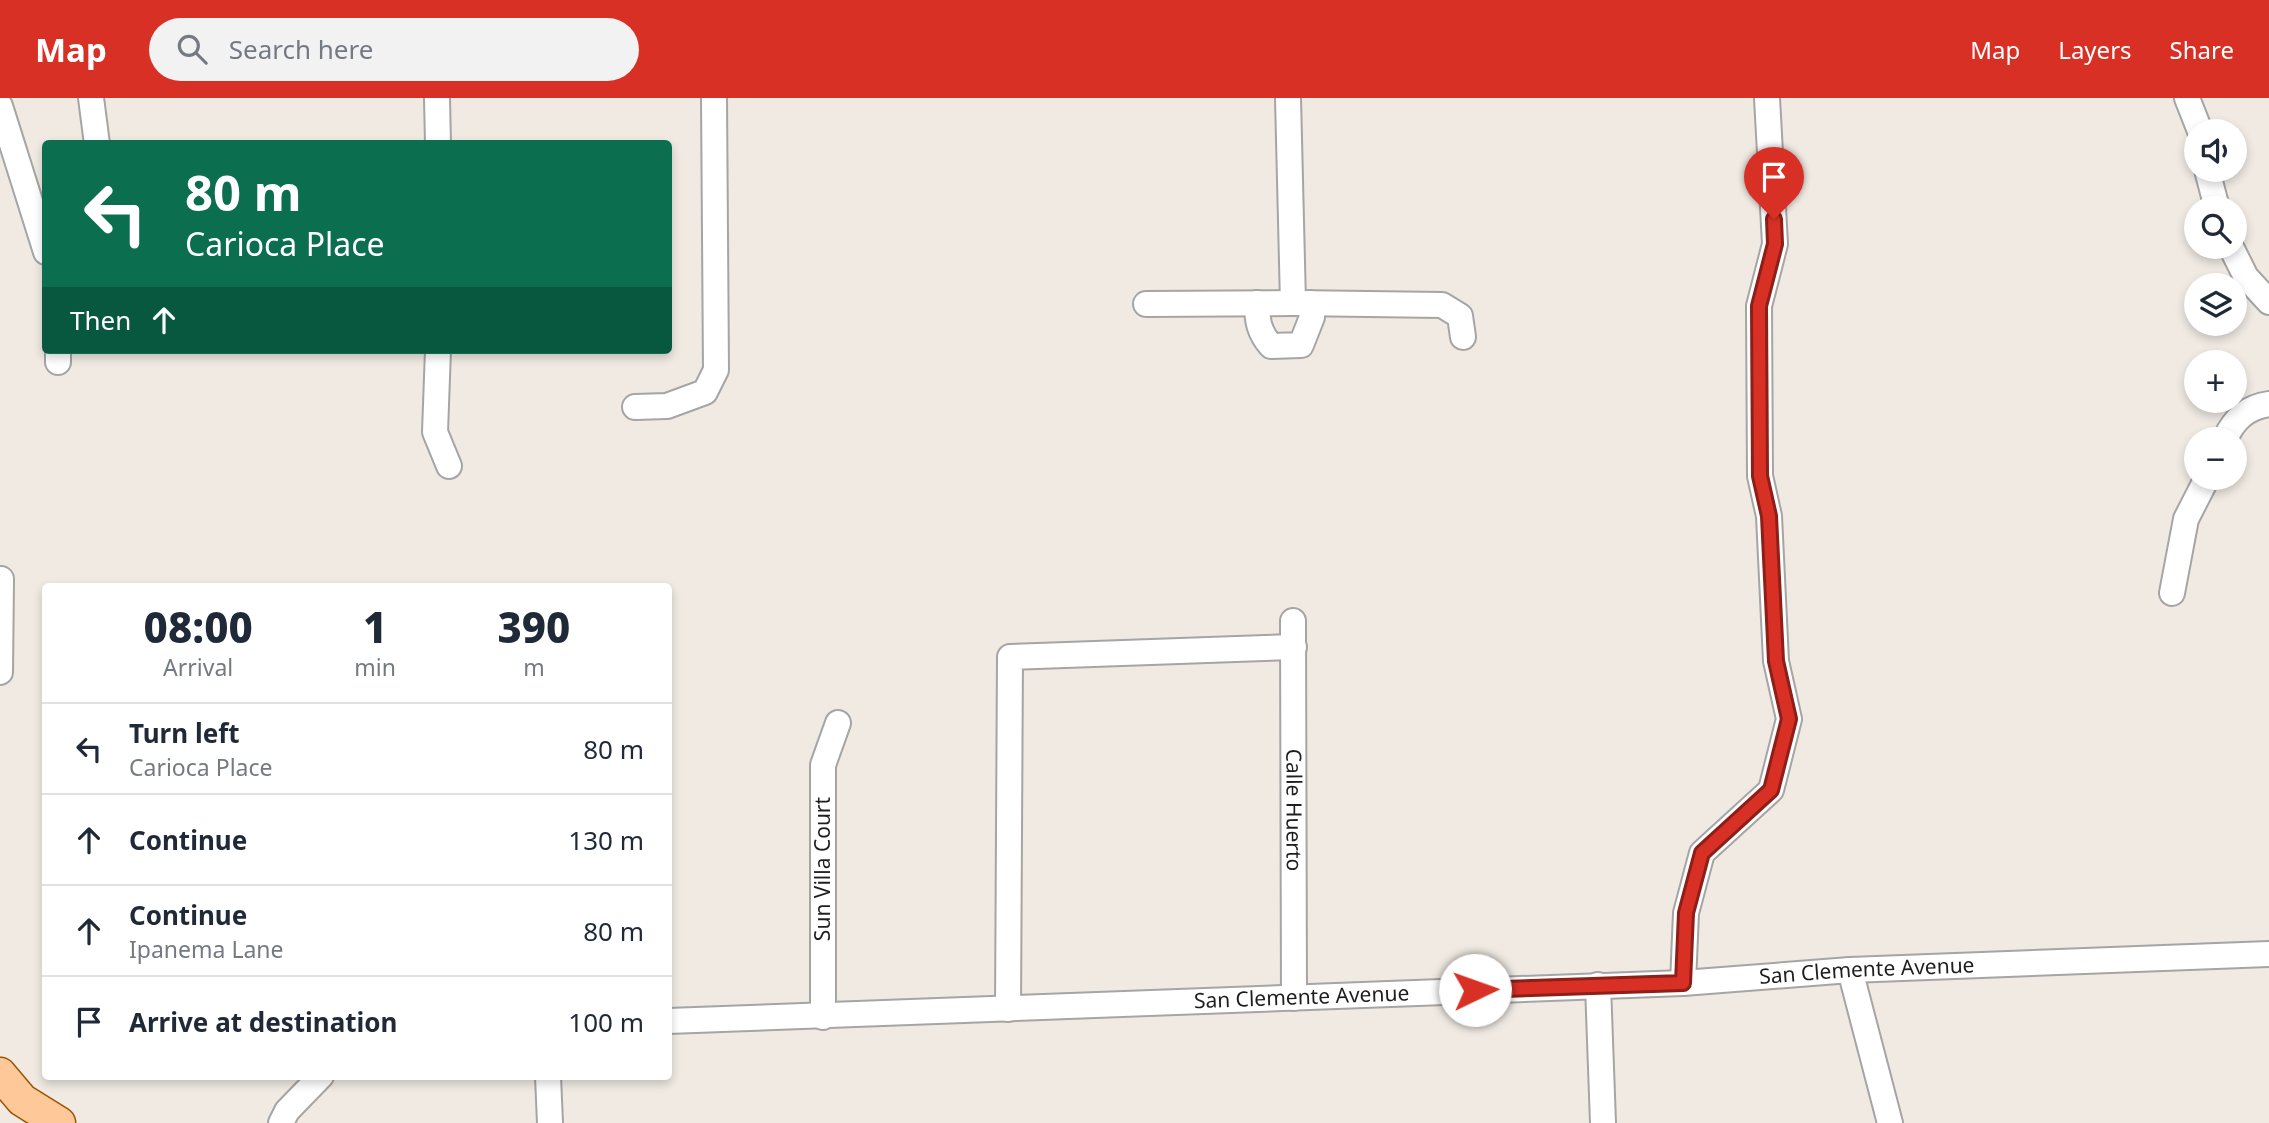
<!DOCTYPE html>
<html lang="en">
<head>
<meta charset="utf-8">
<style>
	body { margin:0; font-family:"Noto Sans",sans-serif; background:#f2f2f3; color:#1f2937; height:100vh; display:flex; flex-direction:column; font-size:26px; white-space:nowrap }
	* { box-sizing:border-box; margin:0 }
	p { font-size:23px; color:#747a83 }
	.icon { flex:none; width:38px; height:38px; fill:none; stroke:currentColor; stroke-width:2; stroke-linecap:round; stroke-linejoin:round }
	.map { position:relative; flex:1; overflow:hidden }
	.sheet { position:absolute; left:42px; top:485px; width:630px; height:497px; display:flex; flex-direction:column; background:#fff; border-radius:7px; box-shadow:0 4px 10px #0003 }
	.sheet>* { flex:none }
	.guide { position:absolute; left:42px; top:42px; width:630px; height:214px; border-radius:7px; box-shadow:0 4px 10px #0003; background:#0b6e4f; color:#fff; overflow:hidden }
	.tools { position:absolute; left:2184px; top:21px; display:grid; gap:14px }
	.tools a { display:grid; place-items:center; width:63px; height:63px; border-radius:50%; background:#fff; box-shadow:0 4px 10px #0003; font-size:35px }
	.pin { position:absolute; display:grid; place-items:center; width:60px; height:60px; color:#fff; margin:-72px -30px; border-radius:50% 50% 50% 0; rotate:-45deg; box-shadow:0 0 7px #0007 }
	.pin .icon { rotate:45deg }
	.me { position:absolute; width:77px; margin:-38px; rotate:87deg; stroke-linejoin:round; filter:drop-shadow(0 0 5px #0008) }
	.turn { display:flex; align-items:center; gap:24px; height:147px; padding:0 28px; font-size:32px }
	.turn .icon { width:91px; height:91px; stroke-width:2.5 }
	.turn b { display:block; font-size:49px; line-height:60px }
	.then { display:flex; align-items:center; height:66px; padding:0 28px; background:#0003; gap:14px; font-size:26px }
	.eta { display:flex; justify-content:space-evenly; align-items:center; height:119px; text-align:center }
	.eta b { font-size:42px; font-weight:800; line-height:49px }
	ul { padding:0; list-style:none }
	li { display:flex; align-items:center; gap:21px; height:91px; padding:0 28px; border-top:2px solid #e0e1e3 }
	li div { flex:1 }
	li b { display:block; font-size:26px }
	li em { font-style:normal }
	header { display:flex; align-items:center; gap:42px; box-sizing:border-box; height:98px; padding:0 35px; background:#d93025; color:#fff }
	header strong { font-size:33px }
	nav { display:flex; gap:38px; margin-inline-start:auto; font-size:24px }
	.search { width:490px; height:63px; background:#f2f2f3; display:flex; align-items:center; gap:18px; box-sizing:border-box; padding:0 24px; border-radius:38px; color:#747a83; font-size:26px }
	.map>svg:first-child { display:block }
</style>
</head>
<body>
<header>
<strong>Map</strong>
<div class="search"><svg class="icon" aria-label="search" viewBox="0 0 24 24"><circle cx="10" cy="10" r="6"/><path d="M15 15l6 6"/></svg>Search here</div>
<nav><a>Map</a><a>Layers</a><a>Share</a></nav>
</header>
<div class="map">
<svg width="2269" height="1025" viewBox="0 0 2269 1025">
	<rect width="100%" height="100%" fill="#f0eae3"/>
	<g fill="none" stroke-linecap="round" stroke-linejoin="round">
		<g stroke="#a5a5a5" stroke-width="28">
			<g id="minor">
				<path d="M 91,0 L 97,46"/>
				<path d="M 437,0 L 438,46"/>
				<path d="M 1288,0 L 1293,205 L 1442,207 L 1460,218 L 1463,239"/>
				<path d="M 2187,0 L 2200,33"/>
				<path d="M 0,8 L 46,154"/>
				<path d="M 2207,72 L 2217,110"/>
				<path d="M 2231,149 L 2246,179 L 2269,204"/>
				<path d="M 1257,205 C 1257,223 1259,234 1271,248 L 1301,247 L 1312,219 L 1310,205"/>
				<path d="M 1146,206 L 1293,205"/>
				<path d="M 58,252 L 58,264"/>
				<path d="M 438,252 L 435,334 L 449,368"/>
				<path d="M 635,309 L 667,308 L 705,294 L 716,272 L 714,0"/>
				<path d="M 2225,341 C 2234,321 2247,309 2269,306"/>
				<path d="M 2172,495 L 2186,421 L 2207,380"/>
				<path id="s1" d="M 1293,523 L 1294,900"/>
				<path d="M 0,574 L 1,481"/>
				<path d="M 1850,872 L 1890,1025"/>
				<path d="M 1683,885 L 1686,815 L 1702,755 L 1771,692 L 1789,621 L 1776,563 L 1769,418 L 1760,378 L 1759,208 L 1775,146 L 1767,0"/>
				<path d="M 1598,887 L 1603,1025"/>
				<path d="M 1008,911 L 1010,559 L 1294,549"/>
				<path d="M 823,919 L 823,667 L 838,625"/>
				<path id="s2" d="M 668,923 L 1683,885 L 1850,872 L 2269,856"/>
				<path d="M 548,978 L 550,1025"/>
				<path d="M 281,1025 L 287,1013 L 321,978"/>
			</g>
		</g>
		<g stroke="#985500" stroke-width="35">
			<path id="major" d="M 0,976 L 22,1002 L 59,1025"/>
		</g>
		<use href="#minor" stroke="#fff" stroke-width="24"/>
		<use href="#major" stroke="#ffc899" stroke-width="32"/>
	</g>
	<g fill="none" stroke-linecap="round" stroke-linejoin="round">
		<g stroke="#8d1f18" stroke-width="18">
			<path id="route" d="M 1475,892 L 1683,885 L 1686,815 L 1702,755 L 1771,692 L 1789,621 L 1776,563 L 1769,418 L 1760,378 L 1759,208 L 1775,146 L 1774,121"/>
		</g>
		<use href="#route" stroke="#d93025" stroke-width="12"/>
	</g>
	<g text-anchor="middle" stroke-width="5" stroke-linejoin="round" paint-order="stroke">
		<g font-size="21" fill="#1e1e1e" stroke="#fff">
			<text dy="7" stroke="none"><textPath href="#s1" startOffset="189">Calle Huerto</textPath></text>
			<text transform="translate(823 771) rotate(-90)" y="7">Sun Villa Court</text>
			<text dy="7" stroke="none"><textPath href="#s2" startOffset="1200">San Clemente Avenue</textPath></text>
			<text dy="7" stroke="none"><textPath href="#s2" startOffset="634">San Clemente Avenue</textPath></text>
		</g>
	</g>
</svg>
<div class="tools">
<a><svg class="icon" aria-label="sound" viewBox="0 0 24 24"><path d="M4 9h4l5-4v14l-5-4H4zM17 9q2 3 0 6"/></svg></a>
<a><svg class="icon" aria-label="search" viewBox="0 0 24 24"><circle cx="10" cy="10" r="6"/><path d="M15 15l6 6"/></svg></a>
<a><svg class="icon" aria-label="layers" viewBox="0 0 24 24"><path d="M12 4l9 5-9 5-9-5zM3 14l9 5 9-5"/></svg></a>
<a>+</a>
<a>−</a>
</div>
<div class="pin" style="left:1774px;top:121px;background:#d93025"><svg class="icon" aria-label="arrive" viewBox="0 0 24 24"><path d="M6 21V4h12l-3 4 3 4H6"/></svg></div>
<svg class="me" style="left:1475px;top:892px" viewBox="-20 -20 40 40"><circle r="19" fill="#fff"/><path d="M0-13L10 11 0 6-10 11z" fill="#d93025"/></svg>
<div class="guide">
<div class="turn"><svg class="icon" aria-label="left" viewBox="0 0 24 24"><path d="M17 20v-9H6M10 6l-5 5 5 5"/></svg><div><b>80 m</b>Carioca Place</div></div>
<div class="then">Then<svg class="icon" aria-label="ahead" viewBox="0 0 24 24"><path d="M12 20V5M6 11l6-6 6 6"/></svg></div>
</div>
<section class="sheet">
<div class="eta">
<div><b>08:00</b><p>Arrival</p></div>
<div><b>1</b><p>min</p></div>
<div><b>390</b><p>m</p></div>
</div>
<ul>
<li><svg class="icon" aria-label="left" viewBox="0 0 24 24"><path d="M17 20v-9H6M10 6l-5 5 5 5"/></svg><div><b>Turn left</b><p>Carioca Place</p></div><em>80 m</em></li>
<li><svg class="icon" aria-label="ahead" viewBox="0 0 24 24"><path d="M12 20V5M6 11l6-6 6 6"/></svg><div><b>Continue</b></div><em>130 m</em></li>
<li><svg class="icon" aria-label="ahead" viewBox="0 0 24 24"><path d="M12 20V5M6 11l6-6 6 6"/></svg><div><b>Continue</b><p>Ipanema Lane</p></div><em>80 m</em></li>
<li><svg class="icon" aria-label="arrive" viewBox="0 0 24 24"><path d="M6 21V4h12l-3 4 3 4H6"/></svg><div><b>Arrive at destination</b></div><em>100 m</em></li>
</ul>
</section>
</div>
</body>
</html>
